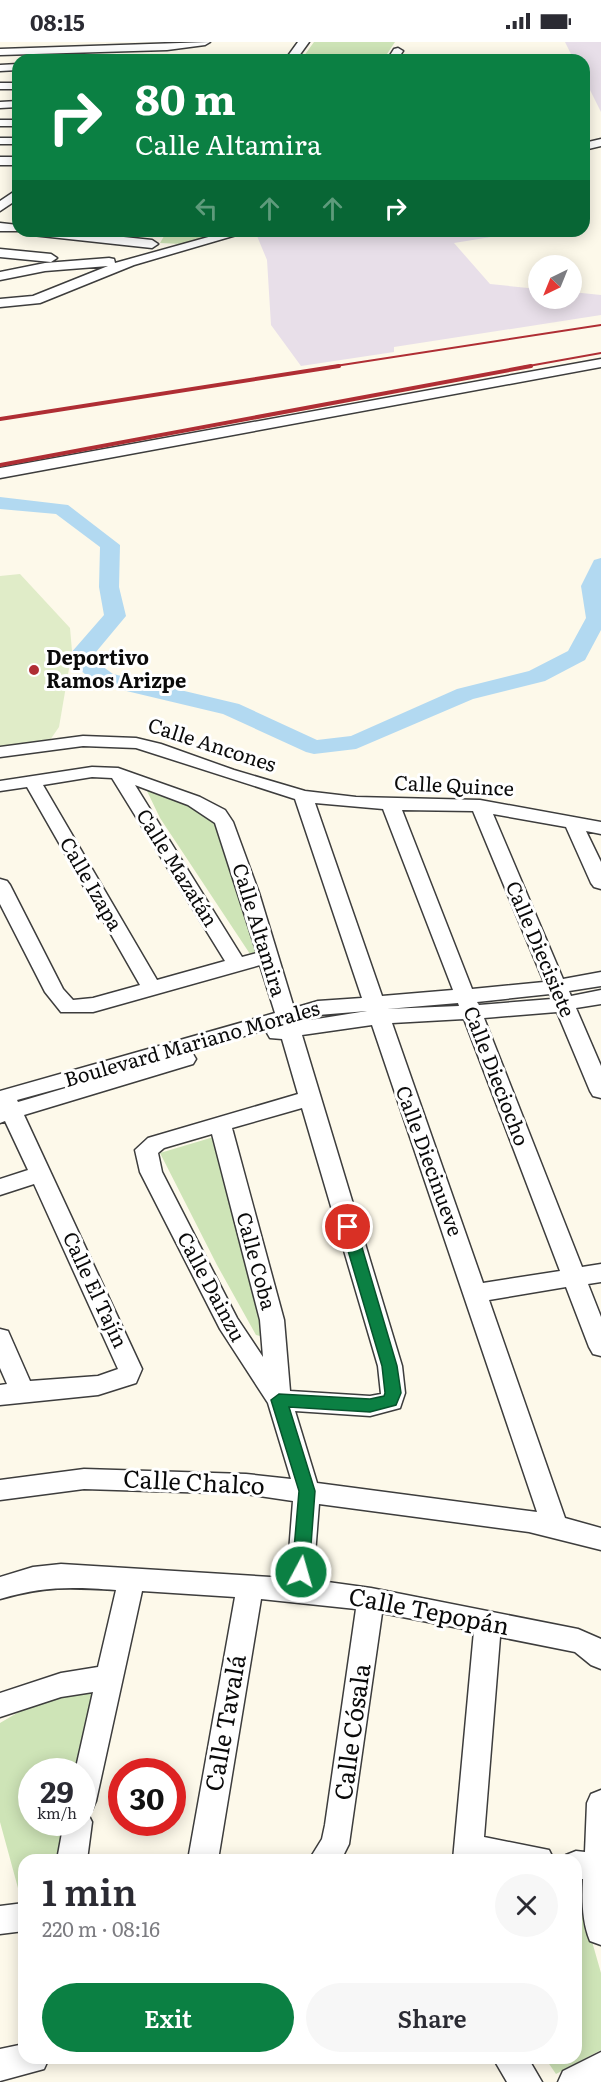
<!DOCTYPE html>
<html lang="en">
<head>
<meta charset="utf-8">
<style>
	body { margin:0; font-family:Literata,serif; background:#f7f7f7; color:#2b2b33; height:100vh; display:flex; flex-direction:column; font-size:22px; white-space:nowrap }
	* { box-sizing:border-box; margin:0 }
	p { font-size:20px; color:#7c7c81 }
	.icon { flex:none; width:33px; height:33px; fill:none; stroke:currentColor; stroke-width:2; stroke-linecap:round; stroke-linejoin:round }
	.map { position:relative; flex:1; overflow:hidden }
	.sheet { position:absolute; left:18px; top:1812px; width:564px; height:210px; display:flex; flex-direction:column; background:#fff; border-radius:18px; box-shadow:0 3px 15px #0003 }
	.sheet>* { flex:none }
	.hud { position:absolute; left:12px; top:12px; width:578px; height:183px; border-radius:18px; box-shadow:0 3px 15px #0003; background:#0b8043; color:#fff; overflow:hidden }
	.needle { width:39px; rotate:223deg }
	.fabs { position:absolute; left:528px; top:213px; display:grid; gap:12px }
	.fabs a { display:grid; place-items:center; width:54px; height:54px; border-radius:50%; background:#fff; box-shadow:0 3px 15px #0003; font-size:30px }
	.speed { position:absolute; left:18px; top:1716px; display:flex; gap:12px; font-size:30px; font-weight:700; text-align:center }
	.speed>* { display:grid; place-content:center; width:78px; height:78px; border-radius:50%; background:#fff; box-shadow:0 3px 15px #0003; line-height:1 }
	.speed small { font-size:15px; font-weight:400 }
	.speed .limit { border:9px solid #d22; background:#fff; color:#111 }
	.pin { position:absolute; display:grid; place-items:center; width:51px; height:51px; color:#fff; margin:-26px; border:3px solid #fff; border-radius:50%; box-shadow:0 2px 6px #0007 }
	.me { position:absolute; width:66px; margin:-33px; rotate:6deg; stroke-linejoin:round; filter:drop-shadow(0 0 4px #0008) }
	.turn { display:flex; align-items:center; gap:21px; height:126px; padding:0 24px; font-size:27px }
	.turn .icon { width:78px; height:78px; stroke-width:2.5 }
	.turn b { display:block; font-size:42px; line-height:51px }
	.lanes { display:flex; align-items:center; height:57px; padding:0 24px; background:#0003; justify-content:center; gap:30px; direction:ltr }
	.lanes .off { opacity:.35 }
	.round { display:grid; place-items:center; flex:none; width:63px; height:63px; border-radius:32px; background:#f7f7f7 }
	.summary { display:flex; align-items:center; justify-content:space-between; height:102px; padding:0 24px }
	h1 { font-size:36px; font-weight:600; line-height:45px }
	.button { display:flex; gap:12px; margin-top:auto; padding:12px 24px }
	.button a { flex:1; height:69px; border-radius:36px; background:#0b8043; color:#fff; font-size:24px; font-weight:600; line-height:69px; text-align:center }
	.button a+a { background:#f7f7f7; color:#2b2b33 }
	.status { display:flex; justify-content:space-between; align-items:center; height:42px; padding:0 30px; background:#fff; direction:ltr }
	.status svg { height:16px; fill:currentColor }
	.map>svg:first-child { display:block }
</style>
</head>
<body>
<div class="status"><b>08:15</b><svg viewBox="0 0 49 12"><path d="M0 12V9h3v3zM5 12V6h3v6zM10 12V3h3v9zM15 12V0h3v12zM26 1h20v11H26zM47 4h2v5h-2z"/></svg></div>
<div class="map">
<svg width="601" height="2040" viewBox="0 0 601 2040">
	<rect width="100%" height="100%" fill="#fdf9ea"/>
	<path fill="#e8dfe9" d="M 565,0 L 601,0 L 601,70 L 584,36 L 584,18 L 574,18 Z
		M 279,189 L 492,189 L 497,194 L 454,201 L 490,242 L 538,247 L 538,256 L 572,256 L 572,250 L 601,253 L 601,273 L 394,305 L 394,310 L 301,324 L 271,283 L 267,218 L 257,194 Z"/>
	<path fill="#cee4b7" d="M 314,0 L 395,0 L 383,18 L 301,18 Z
		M 167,189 L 237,189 L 182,202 L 160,201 Z
		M 152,745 L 218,777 L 263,911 L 250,912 L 160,776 L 147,749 Z
		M 217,1094 L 268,1296 L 256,1293 L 217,1223 L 160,1111 Z
		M 92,1650 L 79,1729 L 32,1730 L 32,1780 L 70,1781 L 62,1818 L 24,1818 L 24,1857 L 21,1857 L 0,1780 L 0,1681 L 34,1661 Z
		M 576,1831 L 589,1833 L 589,1889 L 601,1931 L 601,2008 L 556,2032 L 545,2016 L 576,2016 Z"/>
	<path fill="#e0ecc8" d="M 20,532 L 70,586 L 72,609 L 59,685 L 50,698 L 0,705 L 0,534 Z"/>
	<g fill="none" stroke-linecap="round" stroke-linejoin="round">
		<path fill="#b2d9f1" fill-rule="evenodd" d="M 0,455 L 68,463 L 120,503 L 119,545 L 126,574 L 91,616 L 113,632 L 239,662 L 317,698 L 351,694 L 457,647 L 529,629 L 568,609 L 586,576 L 581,544 L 594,518 L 601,516 L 601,588 L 585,618 L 545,639 L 473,657 L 356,707 L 314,712 L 306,710 L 223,672 L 97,642 L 67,617 L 70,612 L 104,573 L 99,545 L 100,505 L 56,472 L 0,467 Z"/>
		<g stroke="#3d3d3d" stroke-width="3">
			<path id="minor" d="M 210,0 L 205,3 L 167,8 L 0,13 L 0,7 Z
				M 298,0 L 309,0 L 296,18 L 285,18 Z
				M 398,6 L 403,9 L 397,18 L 387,18 L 394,7 Z
				M 18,22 L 18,28 L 0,29 L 0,23 Z
				M 0,41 L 18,41 L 18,47 L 0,47 Z
				M 18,59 L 18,65 L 0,66 L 0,60 Z
				M 0,78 L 18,78 L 18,84 L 0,84 Z
				M 0,96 L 18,96 L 18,102 L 0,102 Z
				M 601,97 L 601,104 L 584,108 L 584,101 Z
				M 0,115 L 18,115 L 18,123 L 0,123 Z
				M 18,147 L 18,157 L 0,169 L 0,159 Z
				M 0,181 L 18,183 L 18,189 L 23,189 L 0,189 Z
				M 26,189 L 67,189 L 152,198 L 158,202 L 152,206 L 32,193 Z
				M 230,189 L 250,189 L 134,223 L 40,261 L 0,265 L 0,257 L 33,254 L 108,224 L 45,229 L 0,238 L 0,230 L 45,221 L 109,216 L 114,217 L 115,221 Z
				M 0,207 L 51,212 L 57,216 L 51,220 L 0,215 Z
				M 601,317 L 601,325 L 0,436 L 0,426 Z
				M 83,694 L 136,696 L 161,702 L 234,728 L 305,749 L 356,755 L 480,758 L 601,780 L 601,792 L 586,789 L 601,820 L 601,847 L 594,845 L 591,841 L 566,785 L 493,772 L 563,937 L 601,930 L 601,944 L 569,949 L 571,954 L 601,948 L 601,962 L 576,966 L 601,1024 L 601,1056 L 593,1054 L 590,1049 L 557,970 L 484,976 L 582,1225 L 601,1222 L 601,1240 L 588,1242 L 601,1275 L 601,1314 L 593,1312 L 589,1305 L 566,1245 L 489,1258 L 565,1476 L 601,1486 L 601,1508 L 529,1490 L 319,1462 L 313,1538 L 371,1546 L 578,1587 L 601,1597 L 601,1627 L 591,1623 L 575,1610 L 500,1595 L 484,1795 L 549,1808 L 554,1818 L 453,1818 L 474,1589 L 382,1571 L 349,1802 L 341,1818 L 309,1818 L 322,1797 L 325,1783 L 356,1567 L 261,1557 L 218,1818 L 188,1818 L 235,1555 L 142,1549 L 96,1759 L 92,1768 L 87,1770 L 92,1780 L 87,1818 L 57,1818 L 64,1780 L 82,1780 L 82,1730 L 75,1730 L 93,1650 L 61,1655 L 0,1675 L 0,1651 L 61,1631 L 98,1625 L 116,1548 C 70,1545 45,1544 0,1557 L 0,1535 L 33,1525 L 61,1522 L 287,1536 L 293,1459 L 246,1452 L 84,1447 L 0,1458 L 0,1438 L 84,1427 L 246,1432 L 291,1437 L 268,1361 L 220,1287 L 140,1130 L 135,1108 L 148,1096 L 298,1052 L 282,997 L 270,996 L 267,991 L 269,987 L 187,1010 L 193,1012 L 196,1017 L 193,1022 L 24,1073 L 142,1327 L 136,1341 L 98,1353 L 0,1363 L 0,1343 L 7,1342 L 0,1326 L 0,1287 L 8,1289 L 30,1339 L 98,1334 L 118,1327 L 34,1142 L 0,1153 L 0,1137 L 28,1128 L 5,1079 L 0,1081 L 0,1049 L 275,971 L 260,923 L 93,970 L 61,970 L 45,950 L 0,862 L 0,837 L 7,839 L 10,843 L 63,947 L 73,958 L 93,956 L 140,943 L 27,745 L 0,749 L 0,739 L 92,725 L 118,726 L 200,755 L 225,768 L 233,780 L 259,851 L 294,966 L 318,959 L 362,956 L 295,757 L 136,706 L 83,704 L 0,715 L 0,705 ZM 92,735 L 112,736 L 225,919 L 157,938 L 43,743 ZM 135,743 L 188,763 L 215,781 L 257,911 L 242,915 ZM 315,761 L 383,767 L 453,948 L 382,954 ZM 402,768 L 473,769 L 544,940 L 472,947 ZM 550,952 L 552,957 L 479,963 L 477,960 ZM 458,961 L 459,964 L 387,967 ZM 367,969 L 298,980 L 297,979 L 318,973 ZM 464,977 L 560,1229 L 483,1241 L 392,981 ZM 372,983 L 537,1470 L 317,1441 L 295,1369 L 370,1374 L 400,1366 L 405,1351 L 402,1324 L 302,993 ZM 137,1025 L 18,1060 L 17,1058 ZM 302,1066 L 378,1324 L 381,1352 L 370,1354 L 290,1349 L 284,1278 L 232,1086 ZM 212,1092 L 260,1278 L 263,1315 L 237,1276 L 162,1130 L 158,1111 L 164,1106 Z
				M 601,1748 L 601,1903 L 590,1899 C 582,1880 582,1858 583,1837 L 576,1837 L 576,1818 L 564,1818 L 566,1813 L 576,1809 L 585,1810 L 587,1761 L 591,1752 Z
				M 24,1861 L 24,1889 L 0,1892 L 0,1864 Z
				M 24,2002 L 24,2016 L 49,2016 L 44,2027 L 0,2039 L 0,2007 Z
				M 601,2010 L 601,2040 L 558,2040 L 563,2029 Z
				M 493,2016 L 528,2016 L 542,2040 L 507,2040 Z"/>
		</g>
		<use href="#minor" fill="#fff" fill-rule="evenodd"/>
		<path stroke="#af2e34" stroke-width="2" d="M 329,325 L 601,283
			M 523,325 L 601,311"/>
		<path stroke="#af2e34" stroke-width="4" d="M 0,377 L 339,324
			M 0,423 L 531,324"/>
	</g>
	<path fill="#0b8043" stroke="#07532c" stroke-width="1.5" d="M 348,1180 L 356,1185 L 397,1324 L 401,1351 L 396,1363 L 370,1370 L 289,1365 L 315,1449 L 309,1530 L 307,1535 L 301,1537 L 295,1535 L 292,1530 L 299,1449 L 271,1358 L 279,1352 L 370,1357 L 384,1354 L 385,1351 L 382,1324 L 341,1185 Z"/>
	<circle fill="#af2e34" stroke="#fff" stroke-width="2" cx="34" cy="628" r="6"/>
	<g text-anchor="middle" stroke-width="6" stroke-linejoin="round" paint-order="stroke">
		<g font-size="20" font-weight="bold" fill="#0a0a0a" stroke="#fff" text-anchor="start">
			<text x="46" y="623">Deportivo<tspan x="46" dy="23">Ramos Arizpe</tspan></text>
		</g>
		<g font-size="20" fill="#0a0a0a" stroke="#fff">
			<text transform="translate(212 703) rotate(18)" y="7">Calle Ancones</text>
			<text transform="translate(454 744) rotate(3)" y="7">Calle Quince</text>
			<text transform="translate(177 826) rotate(58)" y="7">Calle Mazatán</text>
			<text transform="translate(91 842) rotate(60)" y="7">Calle Izapa</text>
			<text transform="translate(259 888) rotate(73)" y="7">Calle Altamira</text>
			<text transform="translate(540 907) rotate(67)" y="7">Calle Diecisiete</text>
			<text transform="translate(192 1002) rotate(-16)" y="7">Boulevard Mariano Morales</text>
			<text transform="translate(496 1034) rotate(69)" y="7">Calle Dieciocho</text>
			<text transform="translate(429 1119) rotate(70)" y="7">Calle Diecinueve</text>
			<text transform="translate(256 1219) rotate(75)" y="7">Calle Coba</text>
			<text transform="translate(211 1245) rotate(62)" y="7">Calle Dainzu</text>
			<text transform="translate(95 1248) rotate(65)" y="7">Calle El Tajín</text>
		</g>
		<g font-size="24" fill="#0a0a0a" stroke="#fff">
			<text transform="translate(194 1441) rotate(3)" y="8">Calle Chalco</text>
			<text transform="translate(429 1570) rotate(11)" y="8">Calle Tepopán</text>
			<text transform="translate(226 1681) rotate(-80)" y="8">Calle Tavalá</text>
			<text transform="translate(353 1690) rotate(-82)" y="8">Calle Cósala</text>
		</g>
	</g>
</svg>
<div class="fabs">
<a><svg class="needle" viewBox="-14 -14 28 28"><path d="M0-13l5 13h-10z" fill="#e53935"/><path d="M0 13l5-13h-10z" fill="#7c7c81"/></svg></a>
</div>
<div class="speed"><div>29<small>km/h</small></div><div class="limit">30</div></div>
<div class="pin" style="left:348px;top:1185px;background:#d93025"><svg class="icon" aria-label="arrive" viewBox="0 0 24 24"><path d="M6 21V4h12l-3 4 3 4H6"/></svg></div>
<svg class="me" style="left:301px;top:1530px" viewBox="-20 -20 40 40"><circle r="17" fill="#0b8043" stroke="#fff" stroke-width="3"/><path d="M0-11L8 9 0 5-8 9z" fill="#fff"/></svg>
<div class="hud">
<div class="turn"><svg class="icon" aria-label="right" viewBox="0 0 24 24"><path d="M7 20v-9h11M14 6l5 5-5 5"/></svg><div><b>80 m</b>Calle Altamira</div></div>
<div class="lanes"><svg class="icon off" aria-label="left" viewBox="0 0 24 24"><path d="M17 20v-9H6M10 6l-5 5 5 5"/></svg><svg class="icon off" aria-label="ahead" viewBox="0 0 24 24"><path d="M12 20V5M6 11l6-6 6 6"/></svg><svg class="icon off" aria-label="ahead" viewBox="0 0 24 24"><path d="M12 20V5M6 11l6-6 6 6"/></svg><svg class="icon" aria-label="right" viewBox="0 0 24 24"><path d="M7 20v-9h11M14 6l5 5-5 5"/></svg></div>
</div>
<section class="sheet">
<div class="summary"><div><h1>1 min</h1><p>220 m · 08:16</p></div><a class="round"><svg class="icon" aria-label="close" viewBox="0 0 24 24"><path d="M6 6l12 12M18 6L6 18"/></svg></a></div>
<div class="button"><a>Exit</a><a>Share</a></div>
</section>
</div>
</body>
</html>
